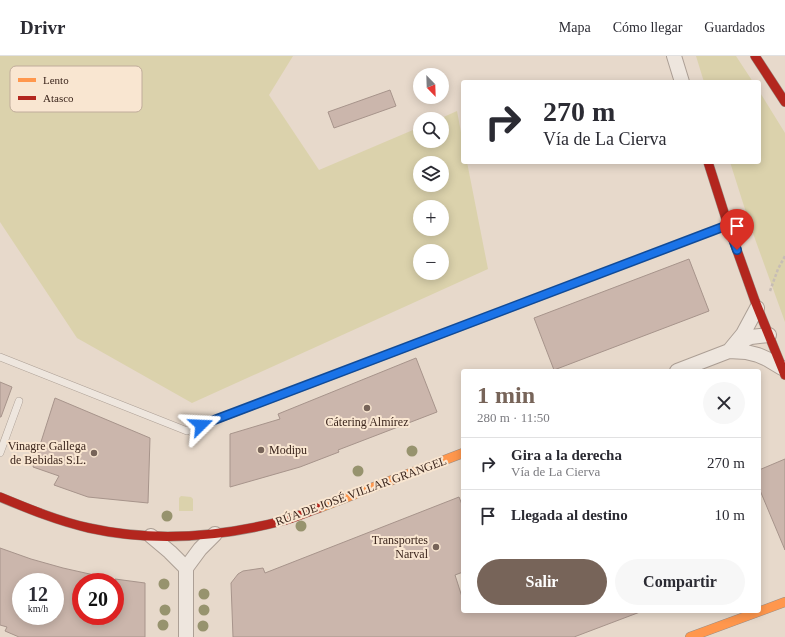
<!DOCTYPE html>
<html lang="es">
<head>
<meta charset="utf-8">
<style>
	body { margin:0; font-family:"Times New Roman",serif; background:#f7f7f7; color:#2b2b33; height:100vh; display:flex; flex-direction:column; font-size:15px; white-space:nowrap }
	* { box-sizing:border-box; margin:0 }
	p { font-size:13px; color:#7c7c81 }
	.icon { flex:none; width:22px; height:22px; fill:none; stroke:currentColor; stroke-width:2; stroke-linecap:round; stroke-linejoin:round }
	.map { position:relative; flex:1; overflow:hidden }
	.side { position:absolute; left:461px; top:313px; width:300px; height:244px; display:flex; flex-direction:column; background:#fff; border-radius:4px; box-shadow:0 2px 10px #0003 }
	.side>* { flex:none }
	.guide { position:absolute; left:461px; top:24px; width:300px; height:84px; border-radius:4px; box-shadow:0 2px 10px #0003; background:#fff; color:#2b2b33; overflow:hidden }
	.needle { width:26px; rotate:157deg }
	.tools { position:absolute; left:413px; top:12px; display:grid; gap:8px }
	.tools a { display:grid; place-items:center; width:36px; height:36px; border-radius:50%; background:#fff; box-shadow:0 2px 10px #0003; font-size:20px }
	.speed { position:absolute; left:12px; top:517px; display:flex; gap:8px; font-size:20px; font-weight:700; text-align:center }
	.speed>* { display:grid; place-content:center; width:52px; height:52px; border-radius:50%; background:#fff; box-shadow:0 2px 10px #0003; line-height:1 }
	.speed small { font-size:10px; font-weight:400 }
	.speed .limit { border:6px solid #d22; background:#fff; color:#111 }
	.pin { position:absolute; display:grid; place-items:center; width:34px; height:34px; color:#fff; margin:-41px -17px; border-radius:50% 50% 50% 0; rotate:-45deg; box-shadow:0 0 4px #0007 }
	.pin .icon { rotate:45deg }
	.me { position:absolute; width:44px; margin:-22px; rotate:69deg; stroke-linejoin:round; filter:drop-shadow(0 0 3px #0008) }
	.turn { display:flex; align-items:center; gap:14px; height:84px; padding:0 16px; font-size:18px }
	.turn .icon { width:52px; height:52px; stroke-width:2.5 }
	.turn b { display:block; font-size:28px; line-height:34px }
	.round { display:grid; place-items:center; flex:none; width:42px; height:42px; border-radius:21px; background:#f7f7f7 }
	.head { display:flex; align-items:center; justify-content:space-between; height:68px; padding:0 16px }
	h1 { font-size:24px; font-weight:700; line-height:30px; color:#776459 }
	.primary-button { display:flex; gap:8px; margin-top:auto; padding:8px 16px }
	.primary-button a { flex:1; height:46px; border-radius:24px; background:#776459; color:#fff; font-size:16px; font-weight:700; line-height:46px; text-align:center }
	.primary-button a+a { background:#f7f7f7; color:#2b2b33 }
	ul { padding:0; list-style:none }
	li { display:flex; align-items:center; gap:12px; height:52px; padding:0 16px; border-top:1px solid #e1e1e2 }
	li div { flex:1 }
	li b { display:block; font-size:15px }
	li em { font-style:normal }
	header { display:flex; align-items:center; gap:24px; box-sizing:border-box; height:56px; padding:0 20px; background:#fff; border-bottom:1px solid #e1e1e2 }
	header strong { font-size:19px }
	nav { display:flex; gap:22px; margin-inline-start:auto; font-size:14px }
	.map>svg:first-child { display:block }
</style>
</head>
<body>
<header>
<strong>Drivr</strong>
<nav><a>Mapa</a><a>Cómo llegar</a><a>Guardados</a></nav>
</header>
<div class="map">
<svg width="785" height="581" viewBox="0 0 785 581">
	<rect width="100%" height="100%" fill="#e7d9cb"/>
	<path fill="#dbd2ac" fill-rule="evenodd" d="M 0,0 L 293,0 L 269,39 L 319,114 L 420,71 L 420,85 L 442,85 L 442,63 L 439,63 L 457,55 L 463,87 L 463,106 L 467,106 L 488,213 L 192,347 L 77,282 L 0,166 ZM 420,107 L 442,107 L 442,129 L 420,129 ZM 420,151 L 442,151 L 442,173 L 420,173 ZM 420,195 L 442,195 L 442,217 L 420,217 Z
		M 696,0 L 736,0 L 753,26 L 704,26 Z
		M 759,35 L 785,77 L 785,266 L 750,169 L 730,106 L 759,106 Z
		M 181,440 L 191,441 L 193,443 L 193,455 L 179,455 L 179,442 Z"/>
	<path fill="#cbb6ac" stroke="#a7948b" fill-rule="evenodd" d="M 390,34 L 396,50 L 334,72 L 328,56 Z
		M 689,203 L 709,255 L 554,314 L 534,262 Z
		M 416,302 L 437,356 L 338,394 L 339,396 L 300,411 L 230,431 L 230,378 L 280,363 L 278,358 Z
		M 0,326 L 12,331 L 1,361 L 0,361 Z
		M 55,342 L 150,382 L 148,447 L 88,441 L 54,429 L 59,420 L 33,411 Z
		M 785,403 L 785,494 L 759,432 L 759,414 Z
		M 459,441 L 463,451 L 463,516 L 455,519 L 463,544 L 463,555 L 639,555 L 640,556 L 574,581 L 233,581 L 231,527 L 238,518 L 243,515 L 263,512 L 265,517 Z
		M 0,492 L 31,503 L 63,512 L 103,521 L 103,526 L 81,526 L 81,560 L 115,560 L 115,523 L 145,527 L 145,581 L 19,581 L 5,575 L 7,571 L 0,569 ZM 21,526 L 55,526 L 55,560 L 21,560 Z"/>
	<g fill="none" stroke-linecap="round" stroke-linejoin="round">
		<g stroke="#ac9f95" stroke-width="8">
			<path id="lane" d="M 0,301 L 187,375 L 726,170
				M 0,397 L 19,345"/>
		</g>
		<g stroke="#ac9f95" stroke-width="16">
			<path id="street" d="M 674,0 L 682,26
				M 736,287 L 751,281 L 769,279
				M 729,295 L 743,278 L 757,252
				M 677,315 L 729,295 L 746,296 L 758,299 L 767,303 L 782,312
				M 151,480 L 170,496 L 186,512
				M 186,581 L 186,512 L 200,493 L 215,478"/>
		</g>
		<g stroke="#9b8e85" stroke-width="10">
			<path id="slow" d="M 319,452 L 463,397
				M 690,581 L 785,546"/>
		</g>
		<g stroke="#9b8e85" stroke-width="10">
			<path id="jam" d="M 755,0 L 785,46
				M 708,106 L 728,169 L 755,245 L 785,319
				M 0,441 C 29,453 58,465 89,472 C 152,486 220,481 282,465 C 294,462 307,456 319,452"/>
		</g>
		<path stroke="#c7bdb5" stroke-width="2.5" stroke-dasharray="3 2" stroke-linecap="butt" d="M 770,235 L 778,213 L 785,200"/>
		<use href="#lane" stroke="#eee6de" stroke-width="7"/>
		<use href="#street" stroke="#eee6de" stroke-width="14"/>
		<use href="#slow" stroke="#ff974d" stroke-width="9"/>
		<use href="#jam" stroke="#b3261e" stroke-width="9"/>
	</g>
	<g fill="#97936e">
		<circle cx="412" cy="395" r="5.5"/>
		<circle cx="358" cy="415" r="5.5"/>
		<circle cx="167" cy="460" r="5.5"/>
		<circle cx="301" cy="470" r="5.5"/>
		<circle cx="164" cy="528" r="5.5"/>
		<circle cx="204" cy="538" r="5.5"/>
		<circle cx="165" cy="554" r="5.5"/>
		<circle cx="204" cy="554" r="5.5"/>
		<circle cx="163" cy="569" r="5.5"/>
		<circle cx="203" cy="570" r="5.5"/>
	</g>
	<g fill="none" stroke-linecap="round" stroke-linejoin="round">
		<g stroke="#114b97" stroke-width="10">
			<path id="route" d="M 201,369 L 728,169 L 737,194"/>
		</g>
		<use href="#route" stroke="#1a73e8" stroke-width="7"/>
	</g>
	<g fill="#776459" stroke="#f9e6d1" stroke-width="1.5">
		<circle cx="367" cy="352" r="4"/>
		<circle cx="261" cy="394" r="4"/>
		<circle cx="94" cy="397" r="4"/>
		<circle cx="436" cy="491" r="4"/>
	</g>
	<g text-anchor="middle" stroke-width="4" stroke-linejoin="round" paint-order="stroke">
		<g font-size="12" fill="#3b251c" stroke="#f9e6d1" text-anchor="end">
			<text x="367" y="370" text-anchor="middle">Cátering Almírez</text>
			<text x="86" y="394">Vinagre Gallega<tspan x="86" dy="14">de Bebidas S.L.</tspan></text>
			<text x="269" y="398" text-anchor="start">Modipu</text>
			<text x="428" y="488">Transportes<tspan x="428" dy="14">Narval</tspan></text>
		</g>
		<g font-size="12" fill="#3b251c" stroke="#f9e6d1">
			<text transform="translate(361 435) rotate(-20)" y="4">RÚA DE JOSÉ VILLAR GRANGEL</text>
		</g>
	</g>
	<rect x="10" y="10" width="132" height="46" rx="6" fill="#f9e6d1" stroke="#c0ac9b" stroke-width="1"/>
	<rect x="18" y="22" width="18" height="4" fill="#ff974d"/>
	<rect x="18" y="40" width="18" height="4" fill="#b3261e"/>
	<g font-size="11" fill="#3b251c">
		<text x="43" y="28">Lento</text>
		<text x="43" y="46">Atasco</text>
	</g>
</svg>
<div class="tools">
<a><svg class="needle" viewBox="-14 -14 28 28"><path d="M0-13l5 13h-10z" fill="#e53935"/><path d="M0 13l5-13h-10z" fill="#7c7c81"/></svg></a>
<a><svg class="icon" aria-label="search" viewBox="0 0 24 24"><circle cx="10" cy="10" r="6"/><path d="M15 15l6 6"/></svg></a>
<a><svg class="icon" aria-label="layers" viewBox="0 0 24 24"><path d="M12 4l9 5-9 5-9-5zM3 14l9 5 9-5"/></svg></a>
<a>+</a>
<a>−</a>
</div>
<div class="speed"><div>12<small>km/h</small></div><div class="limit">20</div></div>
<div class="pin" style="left:737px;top:194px;background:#d93025"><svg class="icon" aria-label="arrive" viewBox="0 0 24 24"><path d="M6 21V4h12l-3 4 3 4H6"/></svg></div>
<svg class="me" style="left:201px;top:369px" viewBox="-20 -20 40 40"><path d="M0-17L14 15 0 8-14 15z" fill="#1a73e8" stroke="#fff" stroke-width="4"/></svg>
<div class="guide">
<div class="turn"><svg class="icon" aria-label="right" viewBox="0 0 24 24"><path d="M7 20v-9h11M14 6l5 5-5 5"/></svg><div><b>270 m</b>Vía de La Cierva</div></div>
</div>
<section class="side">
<div class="head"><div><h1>1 min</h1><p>280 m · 11:50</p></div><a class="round"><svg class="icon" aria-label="close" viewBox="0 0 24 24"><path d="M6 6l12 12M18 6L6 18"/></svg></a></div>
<ul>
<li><svg class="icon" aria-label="right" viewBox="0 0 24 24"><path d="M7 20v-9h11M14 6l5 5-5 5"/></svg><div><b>Gira a la derecha</b><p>Vía de La Cierva</p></div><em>270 m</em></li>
<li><svg class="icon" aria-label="arrive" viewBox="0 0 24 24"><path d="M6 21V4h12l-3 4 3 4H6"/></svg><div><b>Llegada al destino</b></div><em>10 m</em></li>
</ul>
<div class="primary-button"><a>Salir</a><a>Compartir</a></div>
</section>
</div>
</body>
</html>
